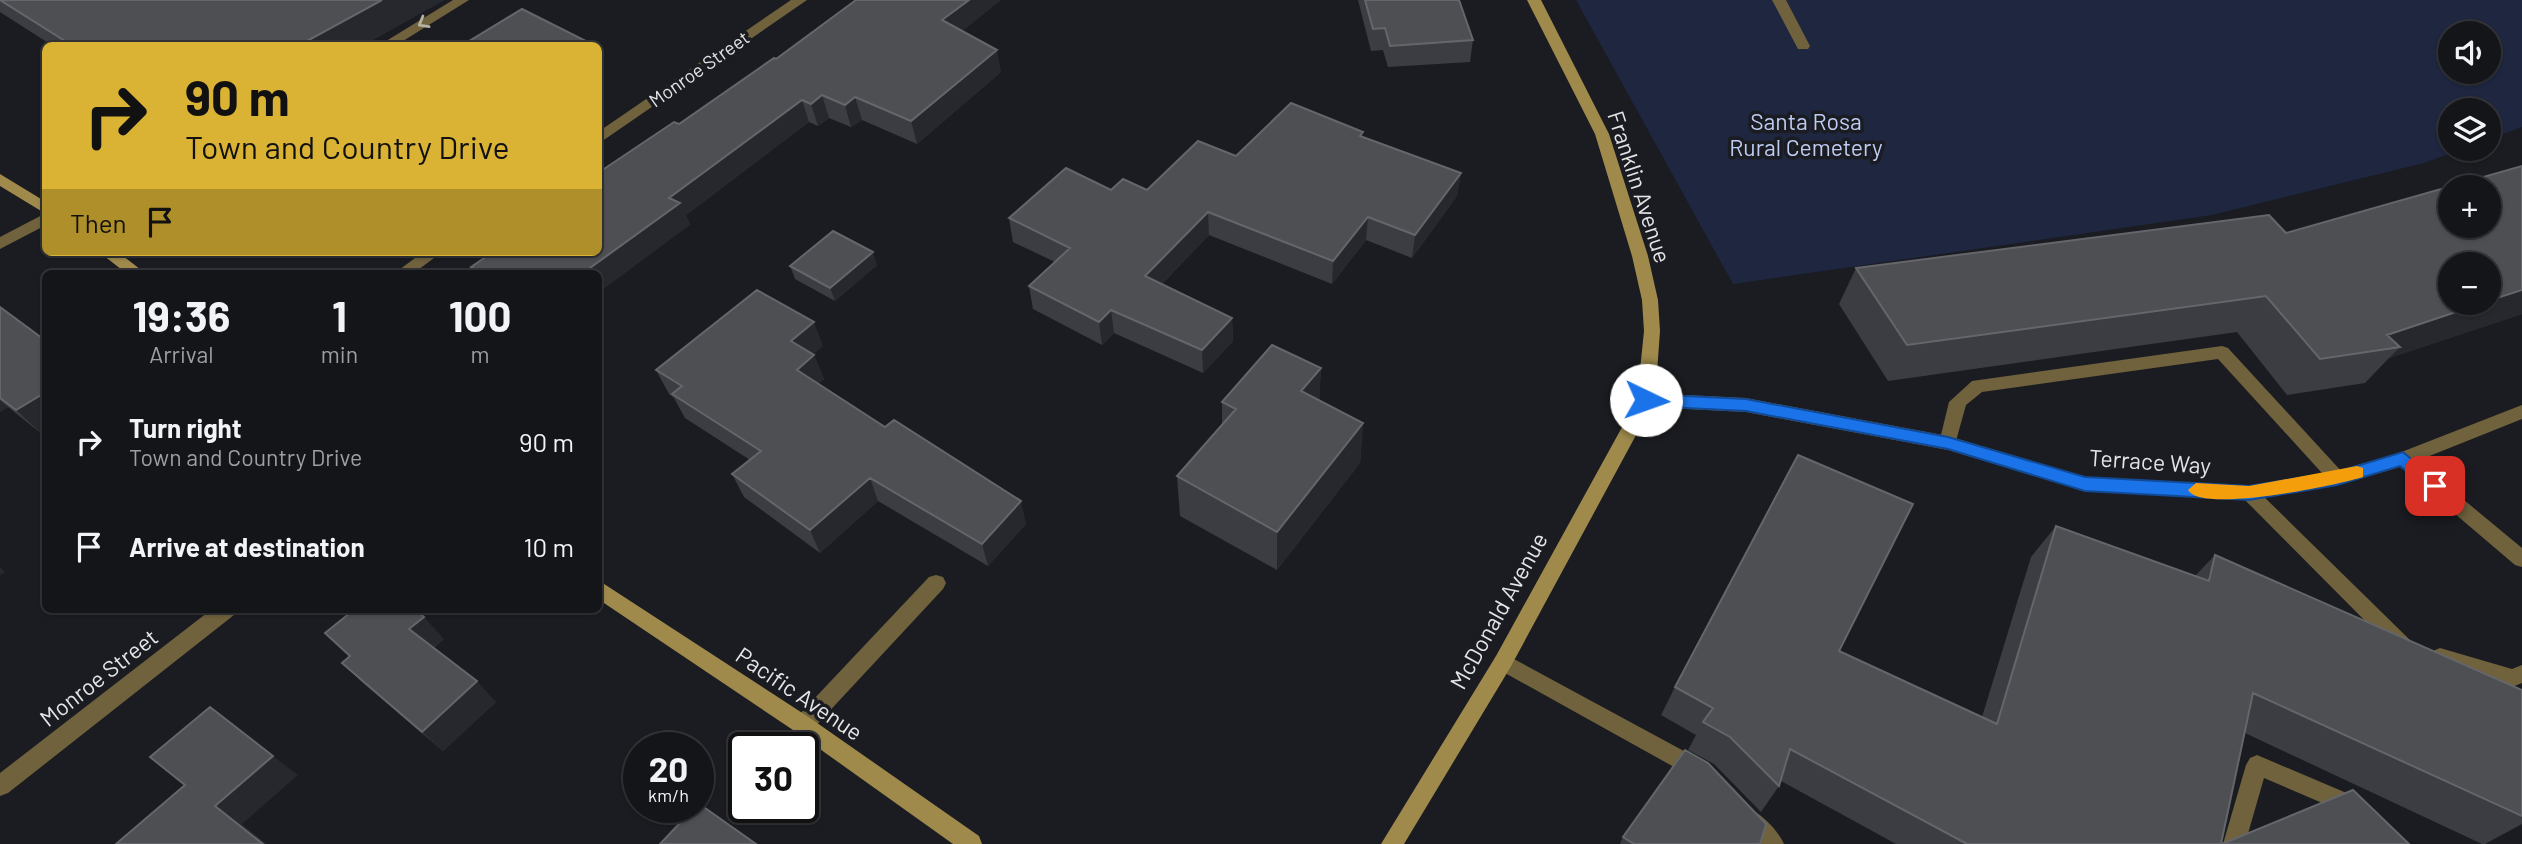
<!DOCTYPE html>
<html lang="en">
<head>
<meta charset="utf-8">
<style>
	body { margin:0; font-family:Barlow,sans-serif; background:#212226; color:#f1f3f6; height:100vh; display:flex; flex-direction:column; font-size:26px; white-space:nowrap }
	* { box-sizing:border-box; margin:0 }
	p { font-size:23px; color:#9d9fa2 }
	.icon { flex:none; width:38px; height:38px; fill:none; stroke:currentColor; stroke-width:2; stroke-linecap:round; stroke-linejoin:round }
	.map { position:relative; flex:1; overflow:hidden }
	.sheet { position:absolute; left:42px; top:270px; width:560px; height:343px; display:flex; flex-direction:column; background:#141519; border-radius:10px; box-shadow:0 2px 5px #0004,0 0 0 2px #333438 }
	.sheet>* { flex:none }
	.guide { position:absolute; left:42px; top:42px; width:560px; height:214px; border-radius:10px; box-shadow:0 2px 5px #0004,0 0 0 2px #333438; background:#dab334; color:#111; overflow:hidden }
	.buttons { position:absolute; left:2438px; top:21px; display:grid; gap:14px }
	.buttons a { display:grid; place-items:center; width:63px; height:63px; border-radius:50%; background:#141519; box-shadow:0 2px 5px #0004,0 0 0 2px #333438; font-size:35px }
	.speed { position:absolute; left:623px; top:732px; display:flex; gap:14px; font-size:35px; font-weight:700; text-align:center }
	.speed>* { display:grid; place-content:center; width:91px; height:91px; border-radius:50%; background:#141519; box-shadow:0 2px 5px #0004,0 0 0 2px #333438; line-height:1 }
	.speed small { font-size:18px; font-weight:400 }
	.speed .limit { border:4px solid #111; border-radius:10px; background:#fff; color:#111 }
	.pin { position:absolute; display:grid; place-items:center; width:60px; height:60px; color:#fff; margin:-30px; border-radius:14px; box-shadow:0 4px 10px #0006 }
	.me { position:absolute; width:77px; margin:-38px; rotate:93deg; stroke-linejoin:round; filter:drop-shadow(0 0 5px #0008) }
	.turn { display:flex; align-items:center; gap:24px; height:147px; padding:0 28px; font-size:32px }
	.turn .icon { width:91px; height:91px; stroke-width:2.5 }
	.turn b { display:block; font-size:49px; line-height:60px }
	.then { display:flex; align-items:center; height:66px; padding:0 28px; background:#0003; gap:14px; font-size:26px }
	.eta { display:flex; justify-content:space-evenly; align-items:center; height:119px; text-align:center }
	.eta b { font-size:42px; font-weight:700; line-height:49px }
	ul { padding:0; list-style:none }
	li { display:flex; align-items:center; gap:21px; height:105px; padding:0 28px }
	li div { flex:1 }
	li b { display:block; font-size:26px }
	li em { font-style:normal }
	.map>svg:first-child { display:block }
</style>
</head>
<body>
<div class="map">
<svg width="2522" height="844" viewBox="0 0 2522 844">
	<rect width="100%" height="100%" fill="#1b1c21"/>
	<path fill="#1e2640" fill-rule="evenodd" d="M 1576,0 L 2522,0 L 2522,127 L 2489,139 L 2488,110 L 2450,110 L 2450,149 L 2462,149 L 2424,163 L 2212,215 L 1733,284 ZM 2450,33 L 2488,33 L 2488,72 L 2450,72 Z"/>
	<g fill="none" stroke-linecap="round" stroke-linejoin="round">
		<path fill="#6f623d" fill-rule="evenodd" d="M 453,0 L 469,0 L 395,46 L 378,46 Z
			M 1772,0 L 1786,0 L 1810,46 L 1808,49 L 1798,49 Z
			M 2222,346 L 2228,348 L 2343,473 L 2346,478 L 2343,483 L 2331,483 L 2218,359 L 1982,392 L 1966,405 L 1954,448 L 1942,448 L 1939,443 L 1949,402 L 1972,381 Z
			M 2249,486 L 2255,488 L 2410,640 L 2413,646 L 2410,652 L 2403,655 L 2396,652 L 2243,498 L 2240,493 L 2243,488 Z
			M 936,575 L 943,577 L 946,583 L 943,589 L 810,732 L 803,734 L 796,732 L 793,725 L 796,718 L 929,577 Z
			M 2440,648 L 2512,669 L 2522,665 L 2522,683 L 2512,687 L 2433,663 L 2430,657 L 2433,651 Z
			M 1503,653 L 1706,763 L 1710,770 L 1706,777 L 1699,780 L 1692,777 L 1496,668 L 1493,662 L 1496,656 Z
			M 2257,755 L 2363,800 L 2366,807 L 2363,814 L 2355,817 L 2264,778 L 2245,844 L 2223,844 L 2246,765 L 2250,758 Z
			M 1746,807 C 1760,812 1778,830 1784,844 L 1758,844 L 1738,824 L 1735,817 L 1738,810 Z"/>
		<path fill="#6f623d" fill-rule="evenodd" d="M 791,0 L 807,0 L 598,144 L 598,132 Z
			M 46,213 L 46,225 L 0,249 L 0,237 Z
			M 423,252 L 442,252 L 414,273 L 395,273 Z
			M 1646,393 L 1746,398 L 1948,436 L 2085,477 L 2249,486 L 2337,471 L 2399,453 L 2522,405 L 2522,419 L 2417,461 L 2522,548 L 2522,567 L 2515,565 L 2400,467 L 2337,485 L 2249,500 L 2085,491 L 1948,450 L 1746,412 L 1646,407 L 1637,400 Z
			M 212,609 L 237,609 L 234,615 L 8,793 L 0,796 L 0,773 Z"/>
		<path fill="#9f8a4c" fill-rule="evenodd" d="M 1527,0 L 1541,0 L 1609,134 L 1648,256 L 1658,300 L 1660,331 L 1655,400 L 1510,668 L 1404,844 L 1381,844 L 1496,656 L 1637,400 L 1644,331 L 1642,300 L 1632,256 L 1595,134 Z
			M 0,174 L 46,202 L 46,214 L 0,186 Z
			M 99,252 L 118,252 L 145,273 L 126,273 Z
			M 598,580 L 810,718 L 979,836 L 982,844 L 953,844 L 796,732 L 598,599 Z"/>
	</g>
	<path fill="#3b3d42" d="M 0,0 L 444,0 L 362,46 L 53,46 L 0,12 Z
		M 856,0 L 1001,0 L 962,31 L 1001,72 L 917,144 L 862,120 L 851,127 L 829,118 L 818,126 L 809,122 L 686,215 L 690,225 L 473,271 L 471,267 L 679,124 L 776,59 Z
		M 1358,0 L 1459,0 L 1473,40 L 1470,62 L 1388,67 L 1383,50 L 1371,51 Z
		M 1363,137 L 1461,173 L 1457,196 L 1412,258 L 1366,240 L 1332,284 L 1209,235 L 1162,284 L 1232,318 L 1233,341 L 1203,373 L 1114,333 L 1102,345 L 1033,309 L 1029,286 L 1055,262 L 1013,242 L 1009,218 L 1111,190 L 1147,190 L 1236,156 Z
		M 2286,233 L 2522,314 L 2389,358 L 2365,383 L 2287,395 L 2237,332 L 1888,381 L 1839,304 L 1856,268 Z
		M 877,265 L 835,301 L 795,279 L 790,266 Z
		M 0,307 L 42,434 L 8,407 L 0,412 Z
		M 823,346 L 813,354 L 814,355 L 824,379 L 818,384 L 1026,524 L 988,566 L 878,501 L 820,553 L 744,497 L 732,474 L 750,460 L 685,418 L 674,398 L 669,394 L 656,370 Z
		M 1321,368 L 1319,400 L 1363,423 L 1360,463 L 1277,570 L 1180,516 L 1177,476 L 1222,425 L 1222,402 Z
		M 2056,526 L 2195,576 L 2215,555 L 2522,690 L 2522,824 L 2485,844 L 2482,844 L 2245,733 L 2221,844 L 1896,844 L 1781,781 L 1779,786 L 1761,812 L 1714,764 L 1688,750 L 1696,735 L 1661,715 L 1675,687 L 1982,717 L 2031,557 Z
		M 325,633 L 444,639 L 433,648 L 496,702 L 443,751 L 364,684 L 342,663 L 350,657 Z
		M 1623,837 L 1760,844 L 1620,844 Z"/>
	<path fill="#26282d" d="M 382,0 L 444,0 L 362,46 L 298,46 Z
		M 969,0 L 1001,0 L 947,43 L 942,20 Z
		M 584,40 L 586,46 L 574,46 Z
		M 997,50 L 1001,72 L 917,144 L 911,121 Z
		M 822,95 L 829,118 L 818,126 L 811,104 Z
		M 855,97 L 862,120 L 851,127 L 845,105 Z
		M 802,100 L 809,122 L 686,215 L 690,225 L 598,293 L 598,273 L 583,273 L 669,198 Z
		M 1461,173 L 1457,196 L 1412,258 L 1415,235 Z
		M 1208,212 L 1209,235 L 1147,299 L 1145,276 Z
		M 1368,217 L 1366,240 L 1332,284 L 1333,261 Z
		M 873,252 L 877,265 L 835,301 L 830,288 Z
		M 2522,290 L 2522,314 L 2389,358 L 2400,347 L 2387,335 L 2483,303 L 2488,303 L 2488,301 Z
		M 1111,310 L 1114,333 L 1102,345 L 1099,322 Z
		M 1232,318 L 1233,341 L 1203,373 L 1202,350 Z
		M 814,322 L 823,346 L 801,365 L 791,341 Z
		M 598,339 L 604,349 L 598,354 Z
		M 814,355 L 824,379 L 806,394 L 797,370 Z
		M 1321,368 L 1319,409 L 1301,391 Z
		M 46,392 L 46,432 L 42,434 L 16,410 Z
		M 0,400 L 8,407 L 0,412 Z
		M 1363,423 L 1360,463 L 1277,570 L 1277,532 Z
		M 870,478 L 878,501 L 820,553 L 810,530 Z
		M 1021,501 L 1026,524 L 988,566 L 982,544 Z
		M 0,567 L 5,572 L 0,575 Z
		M 424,617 L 444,639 L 429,650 L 409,629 Z
		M 477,681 L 496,702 L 443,751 L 422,732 Z
		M 273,756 L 298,775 L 242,824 L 267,844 L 263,844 L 215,806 Z"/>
	<path fill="#4d4f53" stroke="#64666b" stroke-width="2" fill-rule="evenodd" d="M 0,0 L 382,0 L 298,46 L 73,46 Z
		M 856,0 L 969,0 L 942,20 L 997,50 L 911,121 L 855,97 L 845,105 L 822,95 L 811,104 L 802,100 L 669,198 L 680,203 L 583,273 L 469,273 L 475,269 L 471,267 L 493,252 L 598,252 L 598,173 L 674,122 L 679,124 L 774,58 L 776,59 Z
		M 1365,0 L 1459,0 L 1473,40 L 1390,46 L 1385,28 L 1373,29 Z
		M 522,9 L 584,40 L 574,46 L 461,46 Z
		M 1291,103 L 1363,132 L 1360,136 L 1461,173 L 1415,235 L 1368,217 L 1333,261 L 1208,212 L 1145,276 L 1232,318 L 1202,350 L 1111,310 L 1099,322 L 1029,286 L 1070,248 L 1009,218 L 1066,168 L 1111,190 L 1123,179 L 1147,190 L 1198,141 L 1236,156 Z
		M 2522,166 L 2522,290 L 2488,301 L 2488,264 L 2450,264 L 2450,303 L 2483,303 L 2387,335 L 2400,347 L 2320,359 L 2266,296 L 1907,345 L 1856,268 L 2269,215 L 2286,233 ZM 2450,187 L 2488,187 L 2488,226 L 2450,226 Z
		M 833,231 L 873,252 L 830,288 L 790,266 Z
		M 757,290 L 814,322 L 791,341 L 814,355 L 797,370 L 885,427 L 894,420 L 1021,501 L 982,544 L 870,478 L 810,530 L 732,474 L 761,451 L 672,394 L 682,386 L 656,370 Z
		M 0,307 L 46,341 L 46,392 L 16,410 L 0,398 Z
		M 1272,345 L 1321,368 L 1301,391 L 1363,423 L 1277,532 L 1177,476 L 1236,409 L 1222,402 Z
		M 1798,455 L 1913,504 L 1839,651 L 1997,724 L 2056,526 L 2209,581 L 2215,555 L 2522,690 L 2522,816 L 2253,693 L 2221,844 L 1967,844 L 1790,749 L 1779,786 L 1730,737 L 1703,722 L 1713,708 L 1675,687 Z
		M 355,609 L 414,609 L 424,617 L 409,629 L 477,681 L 422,732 L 342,663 L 350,656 L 325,633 Z
		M 210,707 L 273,756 L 215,806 L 263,844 L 116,844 L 185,785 L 150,757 Z
		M 1685,750 L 1708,763 L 1766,824 L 1760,844 L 1634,844 L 1623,837 Z
		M 2353,790 L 2409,844 L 2222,844 Z
		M 698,803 L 756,844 L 660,844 L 695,807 L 698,807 Z"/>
	<defs><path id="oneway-chevron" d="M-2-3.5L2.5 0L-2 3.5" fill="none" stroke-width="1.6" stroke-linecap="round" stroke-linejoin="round" transform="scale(1.75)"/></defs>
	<use stroke="#b5b1a4" href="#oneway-chevron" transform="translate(423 23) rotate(150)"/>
	<path fill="#1a73e8" stroke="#114b97" stroke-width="2" d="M 1646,394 L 1746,399 L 1948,437 L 2085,477 L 2249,486 L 2337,472 L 2403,452 L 2443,486 L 2435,492 L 2429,490 L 2400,466 L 2337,485 L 2249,500 L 2085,491 L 1948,449 L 1746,411 L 1646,406 L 1638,400 Z"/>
	<path fill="#f59e0b" d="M 2357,466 L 2363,468 L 2363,477 C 2338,485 2201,514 2188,490 L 2196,483 L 2249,486 Z"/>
	<g text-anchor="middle" stroke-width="7" stroke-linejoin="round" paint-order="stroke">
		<g font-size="19" fill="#e3e5e8" stroke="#1b1c21">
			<text transform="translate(699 69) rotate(-35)" y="7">Monroe Street</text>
		</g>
		<g font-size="23" fill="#beccf3" stroke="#1b1c21">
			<text x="1806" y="130">Santa Rosa<tspan x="1806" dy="26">Rural Cemetery</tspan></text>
		</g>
		<g font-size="23" fill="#e3e5e8" stroke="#1b1c21">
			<text transform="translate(1639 187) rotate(72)" y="8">Franklin Avenue</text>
			<text transform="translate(2150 462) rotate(4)" y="8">Terrace Way</text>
			<text transform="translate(1499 611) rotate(-61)" y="8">McDonald Avenue</text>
			<text transform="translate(99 678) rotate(-38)" y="8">Monroe Street</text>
			<text transform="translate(799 694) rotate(34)" y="8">Pacific Avenue</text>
		</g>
	</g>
</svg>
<div class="buttons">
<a><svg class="icon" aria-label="sound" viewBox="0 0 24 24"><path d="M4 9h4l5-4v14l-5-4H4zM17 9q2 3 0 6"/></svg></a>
<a><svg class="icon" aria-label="layers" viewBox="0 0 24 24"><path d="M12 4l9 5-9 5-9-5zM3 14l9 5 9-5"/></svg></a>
<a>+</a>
<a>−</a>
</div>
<div class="speed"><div>20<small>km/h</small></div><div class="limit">30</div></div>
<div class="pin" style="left:2435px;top:486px;background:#d93025"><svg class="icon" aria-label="arrive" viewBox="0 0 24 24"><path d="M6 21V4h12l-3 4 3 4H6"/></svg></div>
<svg class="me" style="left:1646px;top:400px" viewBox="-20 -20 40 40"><circle r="19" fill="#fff"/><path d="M0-13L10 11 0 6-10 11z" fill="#1a73e8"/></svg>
<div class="guide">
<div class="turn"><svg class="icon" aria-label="right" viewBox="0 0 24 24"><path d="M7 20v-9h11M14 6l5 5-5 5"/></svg><div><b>90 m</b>Town and Country Drive</div></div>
<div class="then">Then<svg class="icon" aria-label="arrive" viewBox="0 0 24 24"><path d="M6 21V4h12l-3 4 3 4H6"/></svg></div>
</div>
<section class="sheet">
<div class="eta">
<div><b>19:36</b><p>Arrival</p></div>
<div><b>1</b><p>min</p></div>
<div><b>100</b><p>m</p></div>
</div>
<ul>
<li><svg class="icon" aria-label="right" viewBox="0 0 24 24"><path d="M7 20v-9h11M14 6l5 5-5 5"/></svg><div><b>Turn right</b><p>Town and Country Drive</p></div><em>90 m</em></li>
<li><svg class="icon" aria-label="arrive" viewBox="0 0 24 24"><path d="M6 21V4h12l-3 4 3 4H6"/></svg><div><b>Arrive at destination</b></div><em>10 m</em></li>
</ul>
</section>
</div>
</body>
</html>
